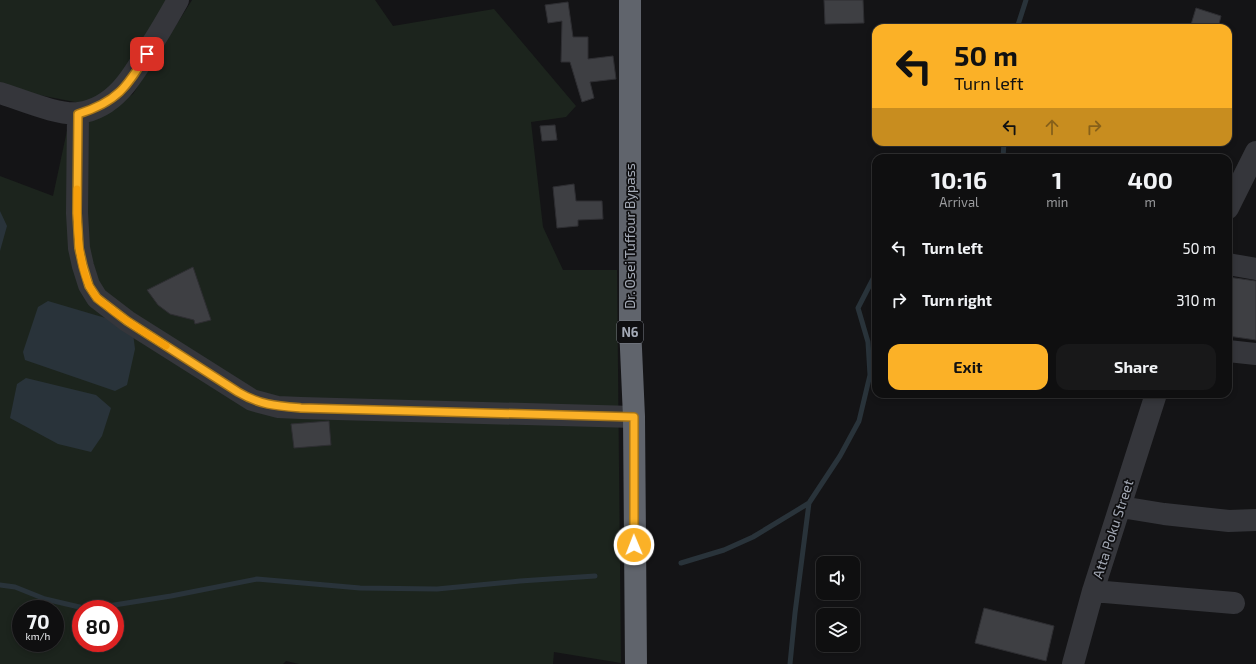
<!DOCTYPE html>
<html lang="en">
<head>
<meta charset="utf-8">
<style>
	body { margin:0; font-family:"Exo 2",sans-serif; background:#181819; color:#f1f3f6; height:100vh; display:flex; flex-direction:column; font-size:15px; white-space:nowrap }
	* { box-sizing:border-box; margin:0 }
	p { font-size:13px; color:#9b9c9f }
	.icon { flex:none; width:22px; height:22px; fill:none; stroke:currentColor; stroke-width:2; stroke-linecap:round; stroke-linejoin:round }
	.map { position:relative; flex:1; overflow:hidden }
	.sheet { position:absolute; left:872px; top:154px; width:360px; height:244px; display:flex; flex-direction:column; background:#0f0f10; border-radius:12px; box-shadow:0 2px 6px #0003,0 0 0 1px #2f2f30 }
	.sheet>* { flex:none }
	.banner { position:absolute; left:872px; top:24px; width:360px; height:122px; border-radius:12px; box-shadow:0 2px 6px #0003,0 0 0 1px #2f2f30; background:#fbb127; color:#111; overflow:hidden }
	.controls { position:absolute; left:816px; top:556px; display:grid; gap:8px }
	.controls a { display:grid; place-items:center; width:44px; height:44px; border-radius:8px; background:#0f0f10; box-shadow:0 2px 6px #0003,0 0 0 1px #2f2f30; font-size:20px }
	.speed { position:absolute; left:12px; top:600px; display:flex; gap:8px; font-size:20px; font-weight:700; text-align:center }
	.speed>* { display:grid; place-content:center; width:52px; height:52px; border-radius:50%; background:#0f0f10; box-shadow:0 2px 6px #0003,0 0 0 1px #2f2f30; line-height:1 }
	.speed small { font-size:10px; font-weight:400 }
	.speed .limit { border:6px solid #d22; background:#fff; color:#111 }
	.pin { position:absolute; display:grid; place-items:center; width:34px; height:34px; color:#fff; margin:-17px; border-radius:8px; box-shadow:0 2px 6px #0006 }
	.me { position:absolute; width:44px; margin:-22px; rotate:359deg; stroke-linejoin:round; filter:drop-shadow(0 0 3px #0008) }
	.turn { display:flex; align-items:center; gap:14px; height:84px; padding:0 16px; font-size:18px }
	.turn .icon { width:52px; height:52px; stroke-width:2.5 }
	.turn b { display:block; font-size:28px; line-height:34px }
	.lanes { display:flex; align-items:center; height:38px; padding:0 16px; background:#0003; justify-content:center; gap:20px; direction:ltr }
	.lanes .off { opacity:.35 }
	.eta { display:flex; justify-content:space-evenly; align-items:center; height:68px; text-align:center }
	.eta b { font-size:24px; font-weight:700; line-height:28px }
	.primary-button { display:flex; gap:8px; margin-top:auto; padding:8px 16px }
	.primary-button a { flex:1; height:46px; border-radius:12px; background:#fbb127; color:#111; font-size:16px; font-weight:700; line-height:46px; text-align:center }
	.primary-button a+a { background:#181819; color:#f1f3f6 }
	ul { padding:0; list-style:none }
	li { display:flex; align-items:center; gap:12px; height:52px; padding:0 16px }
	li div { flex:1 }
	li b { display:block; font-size:15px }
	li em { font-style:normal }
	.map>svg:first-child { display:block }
</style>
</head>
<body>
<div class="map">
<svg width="1256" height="664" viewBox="0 0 1256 664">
	<rect width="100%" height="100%" fill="#141416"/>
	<path fill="#1c241d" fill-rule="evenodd" d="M 0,0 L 167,0 L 121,88 L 85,104 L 34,94 L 0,83 Z
		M 192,0 L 375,0 L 393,26 L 494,9 L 576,106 L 566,117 L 531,122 L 543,227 L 563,270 L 617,270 L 621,663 L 554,652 L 553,664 L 299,664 L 286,661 L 283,664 L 0,664 L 0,176 L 53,196 L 68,126 L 101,117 L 133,94 ZM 21,609 L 55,609 L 55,643 L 21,643 ZM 81,609 L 115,609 L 115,643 L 81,643 Z"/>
	<path fill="#29333a" d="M 0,211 L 7,226 L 0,251 Z
		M 48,301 L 119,322 L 133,333 L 135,349 L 127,385 L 115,391 L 25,360 L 23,352 L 38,307 Z
		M 26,378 L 96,395 L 111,408 L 102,436 L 91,452 L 58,444 L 10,418 L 17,384 Z"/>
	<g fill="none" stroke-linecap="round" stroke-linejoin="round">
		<path stroke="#29333a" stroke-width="5" d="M 1017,28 L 1026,0
			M 1003,158 L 1004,142
			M 681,563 L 724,550 L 753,537 L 809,503
			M 0,585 L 15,587 L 45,599 L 88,609
			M 89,609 L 171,596 L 257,579 L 360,588 L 437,589 L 520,581 L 595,576
			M 790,664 L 795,613 L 809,503 L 840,456 L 859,421 L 870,375 L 868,342 L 858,308 L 876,273"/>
	</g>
	<path fill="#3e3f43" stroke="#2e2e32" d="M 824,0 L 863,0 L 864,23 L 825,24 Z
		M 568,2 L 573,37 L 588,37 L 588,59 L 613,56 L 616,79 L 590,82 L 594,98 L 582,102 L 570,62 L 561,62 L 562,21 L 548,23 L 545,5 Z
		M 1196,8 L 1221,16 L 1218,28 L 1190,28 Z
		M 555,125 L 557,140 L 542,141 L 540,126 Z
		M 574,184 L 576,201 L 602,201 L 603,219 L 578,220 L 578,226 L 557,228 L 553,187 Z
		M 193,267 L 211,320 L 195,324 L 194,320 L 170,314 L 158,305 L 147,290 Z
		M 1228,277 L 1256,281 L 1256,340 L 1228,336 Z
		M 329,421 L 331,445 L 294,448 L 291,424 Z
		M 984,608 L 1054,626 L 1046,661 L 975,643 Z"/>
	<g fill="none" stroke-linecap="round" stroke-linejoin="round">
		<path stroke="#35363b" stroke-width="22" d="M 0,93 C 20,99 59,116 79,113 C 115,108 133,76 150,47 C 160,32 169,16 178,0
			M 78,114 L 77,213 L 79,248 L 83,266 L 89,285 L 97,298 L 127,321 L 252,400 L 278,407 L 301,408 L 634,417
			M 1228,208 L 1256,152
			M 1228,264 L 1256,269
			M 1228,351 L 1256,354
			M 1121,507 L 1164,514 L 1229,521 L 1256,520
			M 1093,591 L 1234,603
			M 1073,664 L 1093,591 L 1156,394"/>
		<path stroke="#60646c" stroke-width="22" d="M 630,0 L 630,326 L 634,417 L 636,664"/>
	</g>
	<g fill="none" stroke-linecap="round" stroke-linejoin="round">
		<g stroke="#a37319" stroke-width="10">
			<path id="route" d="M 147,54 C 127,87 117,102 78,114 L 77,213 L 79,248 L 83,266 L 89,286 L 97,298 L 127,321 L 238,392 C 260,405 276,406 301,408 L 634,417 L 634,545"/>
		</g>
		<use href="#route" stroke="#fbb127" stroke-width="7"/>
		<path stroke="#f59e0b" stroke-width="7" d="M 77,189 C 77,219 76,276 98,299 C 102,303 108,306 112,310 C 129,323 147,334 166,346"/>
	</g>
	<g text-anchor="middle" stroke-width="3.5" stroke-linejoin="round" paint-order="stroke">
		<rect fill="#0f0f11" stroke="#787c85" stroke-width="1" x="617" y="321" width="26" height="22" rx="3"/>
		<g font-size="13" font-weight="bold" fill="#a5abb7">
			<text x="630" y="337">N6</text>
		</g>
		<g font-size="14" fill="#a5abb7" stroke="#0f0f11">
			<text transform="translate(630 236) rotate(-90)" y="5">Dr. Osei Tuffour Bypass</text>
			<text transform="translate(1113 529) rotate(-72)" y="5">Atta Poku Street</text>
		</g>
	</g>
</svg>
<div class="controls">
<a><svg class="icon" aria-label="sound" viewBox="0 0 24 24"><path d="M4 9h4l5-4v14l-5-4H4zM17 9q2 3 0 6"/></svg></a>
<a><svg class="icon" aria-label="layers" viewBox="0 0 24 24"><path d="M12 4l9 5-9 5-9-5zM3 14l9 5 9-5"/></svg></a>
</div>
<div class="speed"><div>70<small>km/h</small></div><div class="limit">80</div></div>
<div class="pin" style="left:147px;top:54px;background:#d93025"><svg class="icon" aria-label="arrive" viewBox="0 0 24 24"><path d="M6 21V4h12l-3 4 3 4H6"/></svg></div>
<svg class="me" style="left:634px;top:545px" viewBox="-20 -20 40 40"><circle r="17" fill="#fbb127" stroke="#fff" stroke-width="3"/><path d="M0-11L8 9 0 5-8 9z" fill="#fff"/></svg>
<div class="banner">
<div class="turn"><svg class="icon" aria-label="left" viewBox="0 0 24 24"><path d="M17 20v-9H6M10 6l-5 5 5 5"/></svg><div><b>50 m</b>Turn left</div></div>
<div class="lanes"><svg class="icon" aria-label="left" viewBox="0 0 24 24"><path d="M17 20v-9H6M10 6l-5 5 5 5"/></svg><svg class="icon off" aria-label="ahead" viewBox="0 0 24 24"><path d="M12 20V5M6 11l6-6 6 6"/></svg><svg class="icon off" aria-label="right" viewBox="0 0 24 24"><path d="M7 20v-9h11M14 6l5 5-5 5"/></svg></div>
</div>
<section class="sheet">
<div class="eta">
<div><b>10:16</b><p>Arrival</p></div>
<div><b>1</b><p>min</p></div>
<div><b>400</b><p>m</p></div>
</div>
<ul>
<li><svg class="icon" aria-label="left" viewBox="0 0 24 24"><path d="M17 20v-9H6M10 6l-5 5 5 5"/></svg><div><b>Turn left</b></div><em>50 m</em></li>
<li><svg class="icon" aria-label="right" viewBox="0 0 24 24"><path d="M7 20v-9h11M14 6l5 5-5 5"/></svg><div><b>Turn right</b></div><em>310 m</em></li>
</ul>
<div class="primary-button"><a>Exit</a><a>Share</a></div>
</section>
</div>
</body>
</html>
